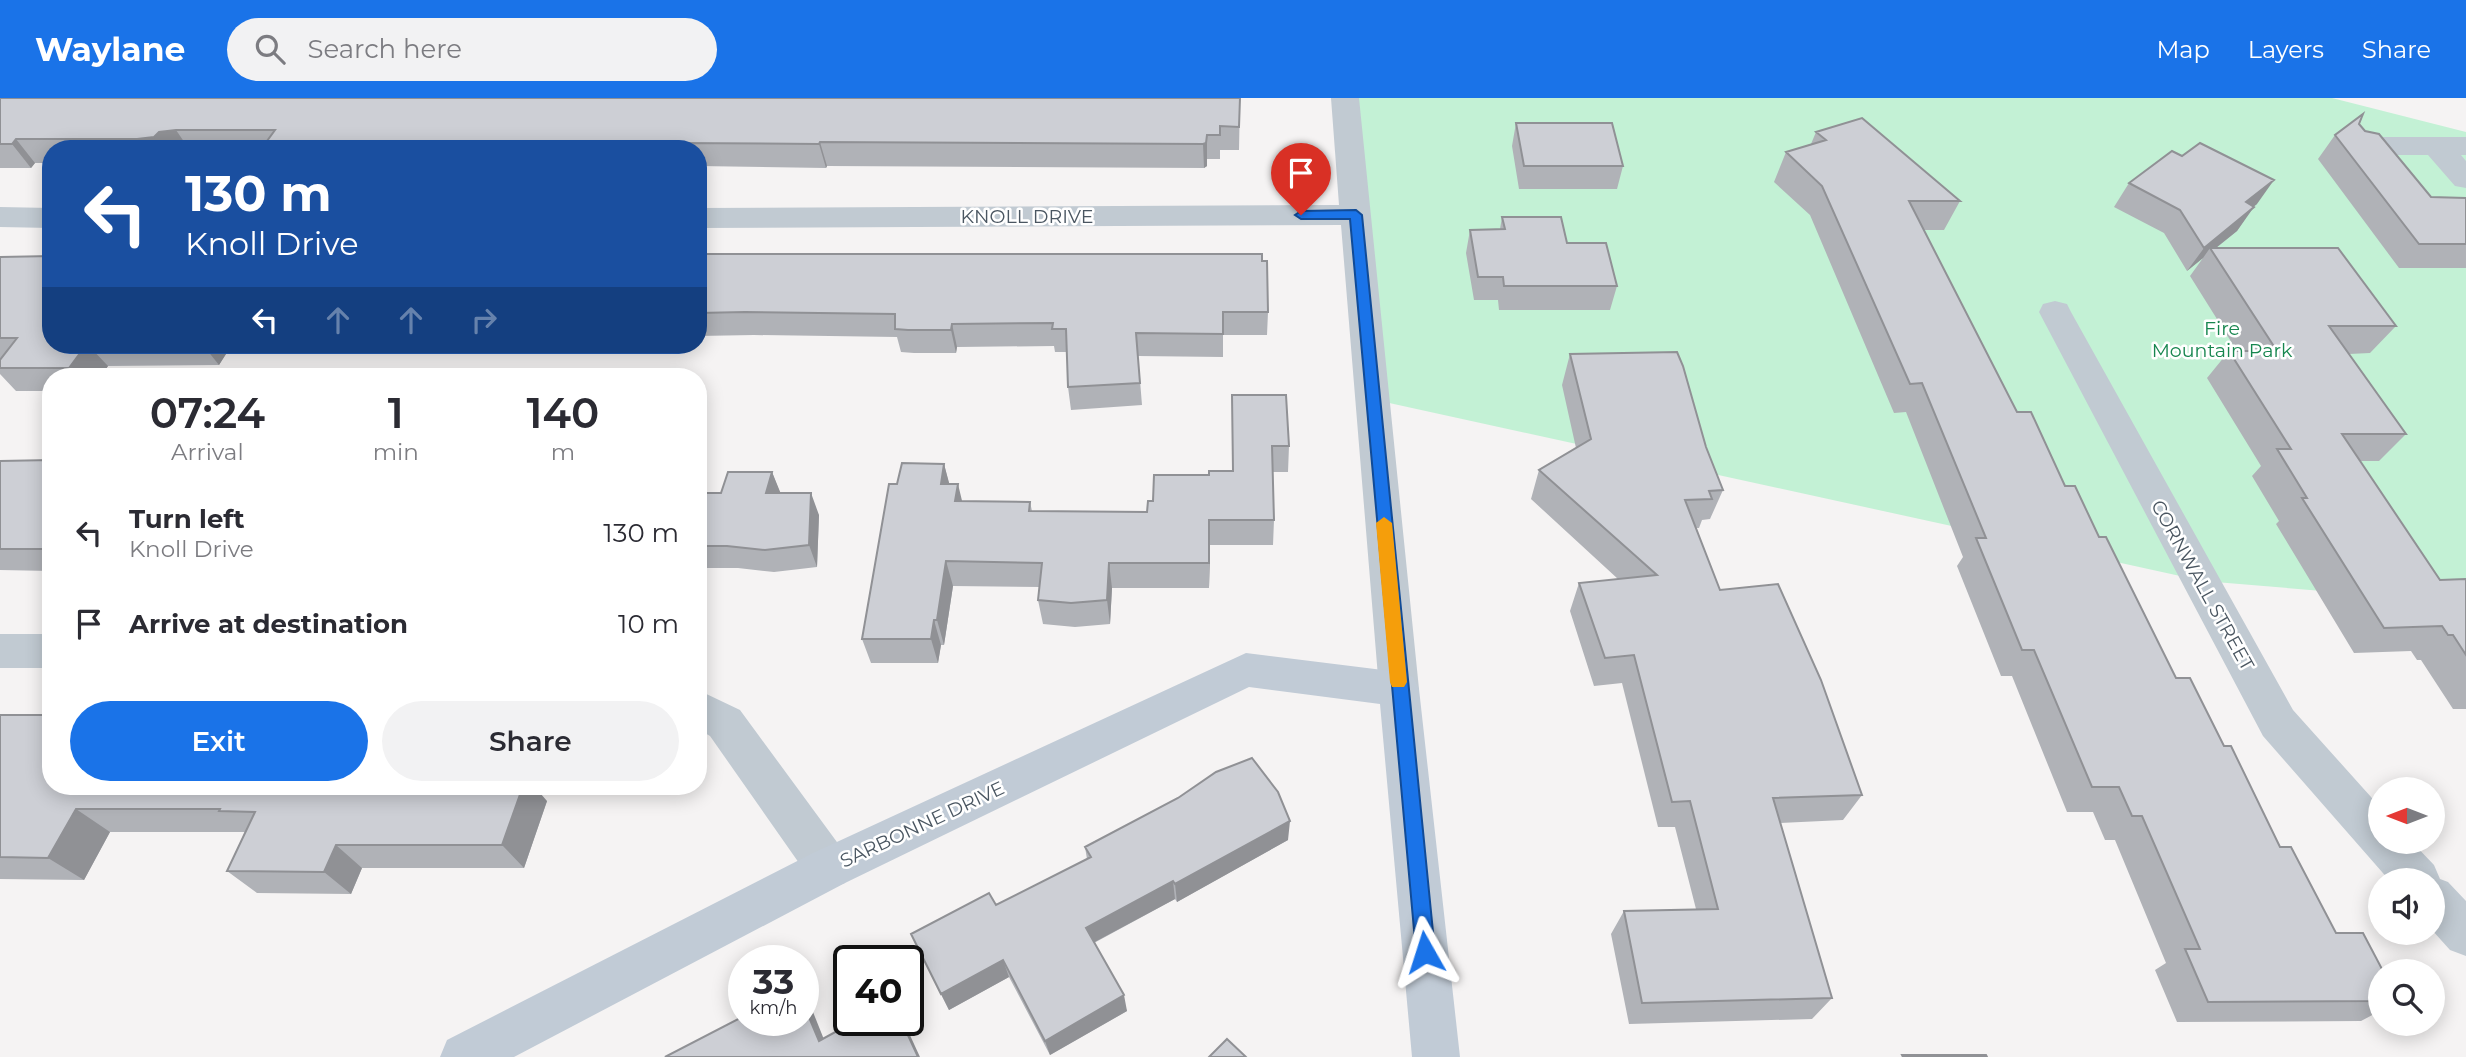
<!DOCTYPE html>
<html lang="en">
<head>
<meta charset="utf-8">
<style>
	body { margin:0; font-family:Montserrat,sans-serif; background:#f2f2f3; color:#2b2b33; height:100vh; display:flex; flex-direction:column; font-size:26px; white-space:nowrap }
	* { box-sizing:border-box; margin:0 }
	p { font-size:23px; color:#7c7c81 }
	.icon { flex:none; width:38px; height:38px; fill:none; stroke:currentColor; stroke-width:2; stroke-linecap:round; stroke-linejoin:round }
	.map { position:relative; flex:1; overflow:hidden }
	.drawer { position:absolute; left:42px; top:270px; width:665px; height:427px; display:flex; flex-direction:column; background:#fff; border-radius:28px; box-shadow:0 4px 18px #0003 }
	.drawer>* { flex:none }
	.guide { position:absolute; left:42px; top:42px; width:665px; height:214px; border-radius:28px; box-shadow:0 4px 18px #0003; background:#1a4fa0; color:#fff; overflow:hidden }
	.needle { width:46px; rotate:270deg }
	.tools { position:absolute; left:2368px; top:679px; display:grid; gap:14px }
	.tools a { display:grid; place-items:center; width:77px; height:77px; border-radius:50%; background:#fff; box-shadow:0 4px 18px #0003; font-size:35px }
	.speed { position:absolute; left:728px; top:847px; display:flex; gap:14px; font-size:35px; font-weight:700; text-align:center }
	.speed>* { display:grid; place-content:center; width:91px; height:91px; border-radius:50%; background:#fff; box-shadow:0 4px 18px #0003; line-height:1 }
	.speed small { font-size:18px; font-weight:400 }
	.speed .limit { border:4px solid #111; border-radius:10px; background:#fff; color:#111 }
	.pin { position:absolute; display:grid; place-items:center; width:60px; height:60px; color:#fff; margin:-72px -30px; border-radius:50% 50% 50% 0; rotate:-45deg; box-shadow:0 0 7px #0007 }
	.pin .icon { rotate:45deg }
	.me { position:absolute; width:77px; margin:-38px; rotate:354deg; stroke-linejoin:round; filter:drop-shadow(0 0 5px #0008) }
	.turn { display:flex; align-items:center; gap:24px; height:147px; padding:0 28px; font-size:32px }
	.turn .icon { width:91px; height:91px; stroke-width:2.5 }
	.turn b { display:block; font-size:49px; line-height:60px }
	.lanes { display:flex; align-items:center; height:66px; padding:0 28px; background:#0003; justify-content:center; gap:35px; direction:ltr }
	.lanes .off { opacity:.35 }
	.eta { display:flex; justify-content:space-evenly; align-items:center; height:119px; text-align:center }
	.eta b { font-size:42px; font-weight:600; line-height:49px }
	.action { display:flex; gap:14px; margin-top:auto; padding:14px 28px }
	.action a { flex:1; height:80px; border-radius:42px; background:#1a73e8; color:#fff; font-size:28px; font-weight:600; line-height:80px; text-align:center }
	.action a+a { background:#f2f2f3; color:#2b2b33 }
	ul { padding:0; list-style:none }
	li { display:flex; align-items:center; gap:21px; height:91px; padding:0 28px }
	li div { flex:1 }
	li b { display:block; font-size:26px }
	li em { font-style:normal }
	header { display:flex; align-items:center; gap:42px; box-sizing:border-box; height:98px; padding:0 35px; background:#1a73e8; color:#fff }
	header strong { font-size:33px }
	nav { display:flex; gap:38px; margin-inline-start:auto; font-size:24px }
	.search { width:490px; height:63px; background:#f2f2f3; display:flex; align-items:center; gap:18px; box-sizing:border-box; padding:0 24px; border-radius:38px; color:#7c7c81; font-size:26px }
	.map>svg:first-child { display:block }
</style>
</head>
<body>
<header>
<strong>Waylane</strong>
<div class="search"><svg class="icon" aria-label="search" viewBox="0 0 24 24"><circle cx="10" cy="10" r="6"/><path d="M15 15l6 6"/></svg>Search here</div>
<nav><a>Map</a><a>Layers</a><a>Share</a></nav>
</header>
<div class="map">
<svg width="2466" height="959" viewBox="0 0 2466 959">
	<rect width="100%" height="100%" fill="#f5f3f3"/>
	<path fill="#c3f1d5" d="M 1344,0 L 2332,0 L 2466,34 L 2466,505 L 2203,483 L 1371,301 Z"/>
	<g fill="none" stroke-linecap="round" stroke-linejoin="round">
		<path fill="#c1cad2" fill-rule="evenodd" d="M 1331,0 L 1359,0 L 1419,591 L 1413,603 L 1399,608 L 1385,603 L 1379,591 L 1341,127 L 698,130 L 698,110 L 1339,107 Z
			M 2358,39 L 2466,39 L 2466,57 L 2461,57 L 2466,63 L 2466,90 L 2455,88 L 2428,57 L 2358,57 L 2348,54 L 2343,48 L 2348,42 Z
			M 0,109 L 51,110 L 51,130 L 0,129 Z
			M 2055,203 L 2067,206 L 2071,214 L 2293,612 L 2380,709 L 2380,744 L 2412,744 L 2434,767 L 2440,781 L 2448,784 L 2466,803 L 2466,858 L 2450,852 L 2432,832 L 2432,782 L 2389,782 L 2263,638 L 2039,214 L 2043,206 Z
			M 0,536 L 51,536 L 51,570 L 0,570 Z
			M 698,592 L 740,612 L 845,755 L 851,770 L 845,785 L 829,791 L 813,785 L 710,638 L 698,631 Z"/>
		<path fill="#c1cbd6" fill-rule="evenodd" d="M 1246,555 L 1399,574 L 1413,579 L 1419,591 L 1460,959 L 1412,959 L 1380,606 L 1249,589 L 845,785 L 514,959 L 440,959 L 447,942 L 813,755 Z"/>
	</g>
	<path fill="#b0b2b7" d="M 0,0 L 1240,0 L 1239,52 L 1220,52 L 1220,61 L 1207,61 L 1207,68 L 1204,70 L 827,68 L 826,70 L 698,68 L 698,51 L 51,51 L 51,65 L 35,65 L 31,70 L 0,70 Z
		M 1516,25 L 1623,68 L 1617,91 L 1519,91 L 1512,48 Z
		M 2359,26 L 2431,99 L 2466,100 L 2466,170 L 2399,170 L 2318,61 L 2335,37 Z
		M 1816,34 L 1960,103 L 1944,132 L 1924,132 L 2017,314 L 2099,439 L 2176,580 L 2224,648 L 2280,749 L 2336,835 L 2380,873 L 2380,913 L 2361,923 L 2177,924 L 2155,872 L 2166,865 L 2115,742 L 2105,742 L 2093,714 L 2067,714 L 2012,578 L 2001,578 L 1957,468 L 1963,459 L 1906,314 L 1894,315 L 1810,117 L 1774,84 L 1786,54 L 1811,46 Z
		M 2129,85 L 2257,106 L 2253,109 L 2237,133 L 2216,150 L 2396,228 L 2370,255 L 2349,256 L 2406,336 L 2379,363 L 2360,363 L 2440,482 L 2466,481 L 2466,611 L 2453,611 L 2421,562 L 2417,562 L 2411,553 L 2354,555 L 2276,426 L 2279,423 L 2252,378 L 2261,368 L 2207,280 L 2229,253 L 2237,253 L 2190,178 L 2203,160 L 2187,173 L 2164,135 L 2114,109 Z
		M 1502,119 L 1567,145 L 1617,188 L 1610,212 L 1499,212 L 1498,202 L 1474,202 L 1466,155 L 1470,132 L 1500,131 Z
		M 698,156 L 1262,163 L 1268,214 L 1267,237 L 1223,237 L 1223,259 L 1138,258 L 1142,307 L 1071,312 L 1068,289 L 1067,254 L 1055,254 L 1054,248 L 957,249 L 956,255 L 914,255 L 901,254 L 897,239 L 754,237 L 698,238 Z
		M 0,159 L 51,247 L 522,247 L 519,254 L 354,251 L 352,255 L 226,256 L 219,267 L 108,268 L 101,278 L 51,278 L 51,293 L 16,293 L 0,276 Z
		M 1570,256 L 1706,349 L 1723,392 L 1710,421 L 1702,422 L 1699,430 L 1696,430 L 1720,492 L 1862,697 L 1843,722 L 1780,725 L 1832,900 L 1812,921 L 1629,926 L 1611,836 L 1624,813 L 1696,811 L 1675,729 L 1658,729 L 1622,585 L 1594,588 L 1570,513 L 1579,485 L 1618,481 L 1531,401 L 1539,372 L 1576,350 L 1562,287 Z
		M 1232,297 L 1289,348 L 1288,374 L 1273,374 L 1274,422 L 1273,447 L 1210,447 L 1209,490 L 1112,490 L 1110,526 L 1075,529 L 1043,526 L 1038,502 L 1040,489 L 953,488 L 944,547 L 941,547 L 938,565 L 871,565 L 862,541 L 897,386 L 944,366 L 949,386 L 962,403 L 1030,404 L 1032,413 L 1147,414 L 1209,377 L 1233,373 Z
		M 51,362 L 51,473 L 0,472 L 0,363 Z
		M 772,374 L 780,395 L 819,417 L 817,469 L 774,474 L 738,470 L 698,470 L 698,398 L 721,395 Z
		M 0,617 L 51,688 L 547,703 L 524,770 L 362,770 L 351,796 L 257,795 L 227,773 L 245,734 L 110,734 L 84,782 L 0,781 Z
		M 1288,742 L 1177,804 L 1175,801 L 1094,845 L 1127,913 L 1050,957 L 1009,879 L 949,912 L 919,853 L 996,807 L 1087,761 L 1085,749 Z"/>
	<path fill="#909195" d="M 176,32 L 189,51 L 144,51 L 137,41 L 159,34 Z
		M 1207,37 L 1207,68 L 1204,70 L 1203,46 Z
		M 16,41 L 35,65 L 31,70 L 12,46 Z
		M 820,44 L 827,68 L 826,70 L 819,46 Z
		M 2274,82 L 2257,106 L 2229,128 L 2246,104 Z
		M 2254,109 L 2237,133 L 2212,153 L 2210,150 L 2203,160 L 2187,173 L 2204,150 Z
		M 952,226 L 957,249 L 956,255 L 951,232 Z
		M 86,247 L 88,247 L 108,268 L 101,278 L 77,278 L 69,270 Z
		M 203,247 L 219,247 L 226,256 L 219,267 Z
		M 347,247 L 351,247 L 354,251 L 352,255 Z
		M 515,247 L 522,247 L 519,254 Z
		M 944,366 L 951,392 L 941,386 Z
		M 772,374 L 781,396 L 766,395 Z
		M 958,386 L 964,411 L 955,403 Z
		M 811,395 L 819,417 L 817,469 L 809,447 Z
		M 1209,422 L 1210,447 L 1209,490 Z
		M 946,463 L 953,488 L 944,547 L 937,522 Z
		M 1109,465 L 1112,490 L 1110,526 L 1107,502 Z
		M 934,522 L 941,547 L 938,565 L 931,541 Z
		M 523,688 L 534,688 L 547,703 L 524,770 L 502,747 Z
		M 76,711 L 110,734 L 84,782 L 48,760 Z
		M 1290,723 L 1288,742 L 1177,804 L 1175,786 Z
		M 336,747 L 362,770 L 351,796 L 324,774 Z
		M 1173,783 L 1175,801 L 1089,847 L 1086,830 Z
		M 1003,862 L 1009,879 L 949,912 L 941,896 Z
		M 1124,897 L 1127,913 L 1050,957 L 1045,943 Z
		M 803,899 L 811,909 L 831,959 L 819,943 L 803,905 Z
		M 901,922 L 903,922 L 920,959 L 918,959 Z"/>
	<path fill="#cdcfd5" stroke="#909195" stroke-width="2" d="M 0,0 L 1240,0 L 1239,29 L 1220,28 L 1220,37 L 1207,37 L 1206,45 L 1203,46 L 820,44 L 819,46 L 677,45 L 676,47 L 267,43 L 275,32 L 176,32 L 159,34 L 154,39 L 137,41 L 16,41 L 12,46 L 0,46 Z
		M 2363,16 L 2359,26 L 2365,33 L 2379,36 L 2431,99 L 2466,100 L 2466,146 L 2419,146 L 2335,37 Z
		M 1862,20 L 1960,103 L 1909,103 L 2017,314 L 2031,314 L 2065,388 L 2075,388 L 2099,439 L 2106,439 L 2176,580 L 2190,580 L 2224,648 L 2231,648 L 2280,749 L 2291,749 L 2336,835 L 2363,835 L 2383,873 L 2380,873 L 2380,903 L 2208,904 L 2185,851 L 2200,851 L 2142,718 L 2132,718 L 2119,689 L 2092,689 L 2034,552 L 2022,552 L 1976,440 L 1986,440 L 1922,285 L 1910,286 L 1822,88 L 1786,54 L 1826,42 L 1816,34 Z
		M 1516,25 L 1612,25 L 1623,68 L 1524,68 Z
		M 2200,45 L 2274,82 L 2246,104 L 2254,109 L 2204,150 L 2180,112 L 2129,85 L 2172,53 L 2182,58 Z
		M 1502,119 L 1561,119 L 1567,145 L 1606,145 L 1617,188 L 1504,188 L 1503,179 L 1478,179 L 1470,132 L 1505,131 Z
		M 2210,150 L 2338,150 L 2396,228 L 2329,228 L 2406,336 L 2342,336 L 2440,482 L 2466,481 L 2466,557 L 2453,537 L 2448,537 L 2442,528 L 2384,530 L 2302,400 L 2307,400 L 2277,351 L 2291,351 L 2229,253 L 2277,253 Z
		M 698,156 L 1262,156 L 1262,163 L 1267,163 L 1268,214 L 1223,214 L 1223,236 L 1136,235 L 1140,285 L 1068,289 L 1066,231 L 1052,231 L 1053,225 L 952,226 L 951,232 L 908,232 L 895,231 L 895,216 L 745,214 L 698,215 Z
		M 51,158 L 51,247 L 86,247 L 69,270 L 0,270 L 0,262 L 17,240 L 0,240 L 0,159 Z
		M 1677,254 L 1683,268 L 1706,349 L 1723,392 L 1709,393 L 1712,401 L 1685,402 L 1720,492 L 1778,486 L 1821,582 L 1862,697 L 1773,700 L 1832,900 L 1642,905 L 1624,813 L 1718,811 L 1690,703 L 1672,704 L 1634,557 L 1605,560 L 1579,485 L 1657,477 L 1539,372 L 1591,341 L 1570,256 Z
		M 1232,297 L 1286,297 L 1289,348 L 1272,348 L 1274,422 L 1209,422 L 1209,465 L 1109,465 L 1107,502 L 1071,505 L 1038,502 L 1042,465 L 946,463 L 937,522 L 934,522 L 931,541 L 862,541 L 889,386 L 897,386 L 902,365 L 944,366 L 941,386 L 958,386 L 955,403 L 1030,404 L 1029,413 L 1147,414 L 1148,403 L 1153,403 L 1154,377 L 1209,377 L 1209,373 L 1233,373 Z
		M 51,362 L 51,451 L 0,451 L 0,363 Z
		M 728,374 L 772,374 L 766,395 L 811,395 L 809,447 L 765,452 L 727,448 L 698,448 L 698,398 L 699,398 L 700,395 L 721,395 Z
		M 0,617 L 51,617 L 51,688 L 523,688 L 502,747 L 336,747 L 324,774 L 227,773 L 255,714 L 219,713 L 220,711 L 76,711 L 48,760 L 0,759 Z
		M 1252,660 L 1278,694 L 1290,723 L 1175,786 L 1173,783 L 1086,830 L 1124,897 L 1045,943 L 1003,862 L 941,896 L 911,836 L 989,795 L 996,807 L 1091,759 L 1085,749 L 1178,700 L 1216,674 Z
		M 803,905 L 819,943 L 857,922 L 901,922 L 918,959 L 665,959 L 744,918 L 744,922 L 803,922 Z
		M 1227,941 L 1246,959 L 1209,959 Z
		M 1902,957 L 1986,957 L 1987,959 L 1903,959 Z"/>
	<path fill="#1a73e8" stroke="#114b97" stroke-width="2" d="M 1356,112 L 1362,117 L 1435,854 L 1432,860 L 1425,863 L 1418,860 L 1416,854 L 1350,121 L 1301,121 L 1295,117 L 1301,113 Z"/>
	<path fill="#f59e0b" d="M 1384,419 L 1392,425 L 1407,584 L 1404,589 L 1392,589 L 1390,584 L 1376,425 Z"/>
	<g text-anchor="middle" stroke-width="5" stroke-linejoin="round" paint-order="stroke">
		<g font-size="19" fill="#4a5661" stroke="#fff">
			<text x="1027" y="125">KNOLL DRIVE</text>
			<text transform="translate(2203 487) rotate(61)" y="7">CORNWALL STREET</text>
			<text transform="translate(922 726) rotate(-25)" y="7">SARBONNE DRIVE</text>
		</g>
		<g font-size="19" fill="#17864f" stroke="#fff">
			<text x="2222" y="237">Fire<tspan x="2222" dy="22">Mountain Park</tspan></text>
		</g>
	</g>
</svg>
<div class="tools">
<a><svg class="needle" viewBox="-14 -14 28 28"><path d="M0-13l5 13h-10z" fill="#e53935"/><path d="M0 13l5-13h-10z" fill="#7c7c81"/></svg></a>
<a><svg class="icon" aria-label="sound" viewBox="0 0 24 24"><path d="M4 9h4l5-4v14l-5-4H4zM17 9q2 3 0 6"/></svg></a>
<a><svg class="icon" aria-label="search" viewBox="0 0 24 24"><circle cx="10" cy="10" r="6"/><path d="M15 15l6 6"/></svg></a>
</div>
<div class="speed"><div>33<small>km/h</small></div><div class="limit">40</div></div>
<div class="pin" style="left:1301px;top:117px;background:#d93025"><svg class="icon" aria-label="arrive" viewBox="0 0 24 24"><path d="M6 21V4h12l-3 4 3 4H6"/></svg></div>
<svg class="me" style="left:1425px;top:854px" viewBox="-20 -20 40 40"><path d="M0-17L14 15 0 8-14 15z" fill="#1a73e8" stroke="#fff" stroke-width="4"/></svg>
<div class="guide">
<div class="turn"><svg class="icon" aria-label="left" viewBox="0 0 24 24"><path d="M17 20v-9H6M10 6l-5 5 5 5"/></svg><div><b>130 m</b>Knoll Drive</div></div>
<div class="lanes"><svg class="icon" aria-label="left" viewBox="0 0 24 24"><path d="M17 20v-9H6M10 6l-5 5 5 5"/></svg><svg class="icon off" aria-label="ahead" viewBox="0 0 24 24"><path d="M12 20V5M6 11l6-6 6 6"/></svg><svg class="icon off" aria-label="ahead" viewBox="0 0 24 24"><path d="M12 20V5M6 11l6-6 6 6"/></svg><svg class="icon off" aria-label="right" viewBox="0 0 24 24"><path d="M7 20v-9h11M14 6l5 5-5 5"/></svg></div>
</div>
<section class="drawer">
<div class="eta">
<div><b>07:24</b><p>Arrival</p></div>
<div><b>1</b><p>min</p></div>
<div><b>140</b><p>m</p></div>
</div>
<ul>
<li><svg class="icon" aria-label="left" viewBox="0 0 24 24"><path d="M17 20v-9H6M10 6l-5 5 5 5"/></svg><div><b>Turn left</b><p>Knoll Drive</p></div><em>130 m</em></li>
<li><svg class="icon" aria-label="arrive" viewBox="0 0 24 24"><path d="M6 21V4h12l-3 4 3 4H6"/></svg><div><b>Arrive at destination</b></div><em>10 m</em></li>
</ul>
<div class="action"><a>Exit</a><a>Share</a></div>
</section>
</div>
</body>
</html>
